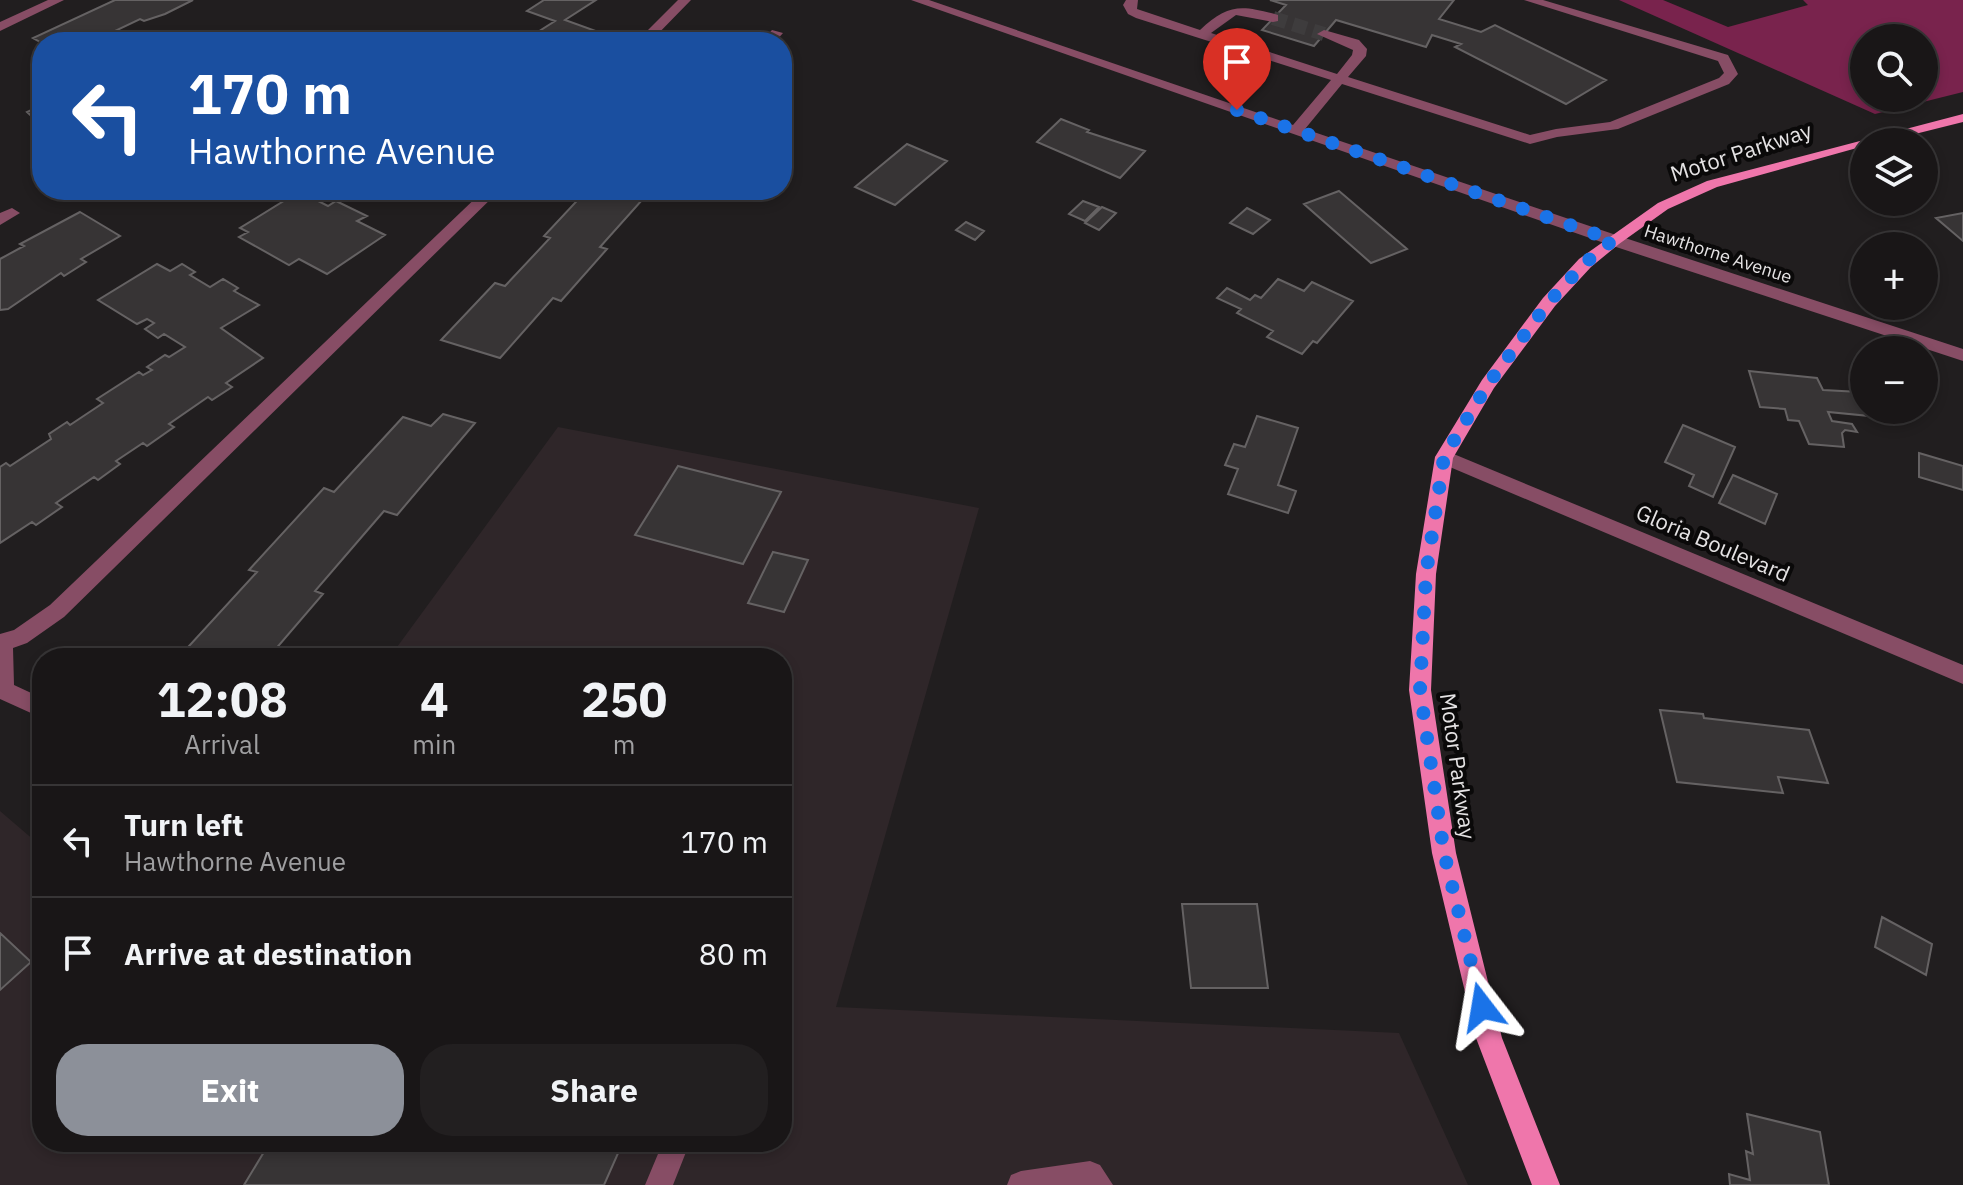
<!DOCTYPE html>
<html lang="en">
<head>
<meta charset="utf-8">
<style>
	body { margin:0; font-family:"IBM Plex Sans",sans-serif; background:#221f20; color:#f1f3f6; height:100vh; display:flex; flex-direction:column; font-size:30px; white-space:nowrap }
	* { box-sizing:border-box; margin:0 }
	p { font-size:26px; color:#9f9fa1 }
	.icon { flex:none; width:44px; height:44px; fill:none; stroke:currentColor; stroke-width:2; stroke-linecap:round; stroke-linejoin:round }
	.map { position:relative; flex:1; overflow:hidden }
	.side { position:absolute; left:32px; top:648px; width:760px; height:504px; display:flex; flex-direction:column; background:#191617; border-radius:32px; box-shadow:0 4px 12px #0003,0 0 0 2px #373536 }
	.side>* { flex:none }
	.guide { position:absolute; left:32px; top:32px; width:760px; height:168px; border-radius:32px; box-shadow:0 4px 12px #0003,0 0 0 2px #373536; background:#1a4fa0; color:#fff; overflow:hidden }
	.controls { position:absolute; left:1850px; top:24px; display:grid; gap:16px }
	.controls a { display:grid; place-items:center; width:88px; height:88px; border-radius:50%; background:#191617; box-shadow:0 4px 12px #0003,0 0 0 2px #373536; font-size:40px }
	.pin { position:absolute; display:grid; place-items:center; width:68px; height:68px; color:#fff; margin:-82px -34px; border-radius:50% 50% 50% 0; rotate:-45deg; box-shadow:0 0 8px #0007 }
	.pin .icon { rotate:45deg }
	.me { position:absolute; width:88px; margin:-44px; rotate:346deg; stroke-linejoin:round; filter:drop-shadow(0 0 6px #0008) }
	.turn { display:flex; align-items:center; gap:28px; height:168px; padding:0 24px; font-size:36px }
	.turn .icon { width:104px; height:104px; stroke-width:2.5 }
	.turn b { display:block; font-size:56px; line-height:68px }
	.eta { display:flex; justify-content:space-evenly; align-items:center; height:136px; text-align:center }
	.eta b { font-size:48px; font-weight:700; line-height:56px }
	.action { display:flex; gap:16px; margin-top:auto; padding:16px 24px }
	.action a { flex:1; height:92px; border-radius:32px; background:#8c9099; color:#fff; font-size:32px; font-weight:700; line-height:92px; text-align:center }
	.action a+a { background:#221f20; color:#f1f3f6 }
	ul { padding:0; list-style:none }
	li { display:flex; align-items:center; gap:24px; height:112px; padding:0 24px; border-top:2px solid #373536 }
	li div { flex:1 }
	li b { display:block; font-size:30px }
	li em { font-style:normal }
	.map>svg:first-child { display:block }
</style>
</head>
<body>
<div class="map">
<svg width="1963" height="1185" viewBox="0 0 1963 1185">
	<rect width="100%" height="100%" fill="#211e1f"/>
	<path fill="#2f2629" d="M 558,427 L 979,508 L 836,1007 L 1399,1033 L 1468,1185 L 0,1185 L 0,811 L 42,847 L 42,1142 L 782,1142 L 782,658 L 389,658 Z"/>
	<path fill="#79234d" fill-rule="evenodd" d="M 1619,0 L 1663,0 L 1728,27 L 1808,5 L 1803,0 L 1963,0 L 1963,92 L 1875,114 ZM 1864,38 L 1924,38 L 1924,98 L 1864,98 Z"/>
	<path fill="#373435" stroke="#656263" stroke-width="2" d="M 115,0 L 193,0 L 165,14 L 144,21 L 140,19 L 92,42 L 42,43 L 33,38 Z
		M 544,0 L 596,0 L 565,20 L 604,34 L 592,42 L 522,42 L 555,21 L 527,11 Z
		M 1270,0 L 1454,0 L 1439,19 L 1481,32 L 1495,25 L 1606,80 L 1566,104 L 1455,47 L 1461,44 L 1432,35 L 1426,47 L 1336,20 L 1314,46 L 1262,30 L 1286,5 Z
		M 42,105 L 42,121 L 39,123 L 27,112 Z
		M 1061,119 L 1089,130 L 1087,132 L 1145,151 L 1120,178 L 1037,142 Z
		M 907,144 L 947,161 L 895,205 L 855,187 Z
		M 277,190 L 332,190 L 316,200 L 328,206 L 336,201 L 367,216 L 357,221 L 385,235 L 327,274 L 299,259 L 289,265 L 239,237 L 248,232 L 240,228 L 290,197 Z
		M 587,190 L 651,190 L 600,247 L 607,249 L 561,301 L 553,298 L 500,358 L 441,340 L 495,283 L 505,286 L 550,238 L 544,236 Z
		M 1339,191 L 1407,249 L 1371,263 L 1304,204 Z
		M 1083,201 L 1099,207 L 1085,221 L 1069,214 Z
		M 1102,207 L 1116,213 L 1099,230 L 1085,223 Z
		M 1247,208 L 1270,220 L 1253,234 L 1230,223 Z
		M 80,212 L 120,236 L 81,259 L 86,262 L 64,276 L 61,273 L 8,309 L 0,310 L 0,259 L 24,246 L 20,244 Z
		M 1963,213 L 1963,241 L 1936,218 Z
		M 966,222 L 984,231 L 975,240 L 956,230 Z
		M 157,264 L 170,271 L 182,264 L 195,272 L 190,275 L 210,287 L 223,279 L 238,288 L 234,291 L 259,305 L 221,328 L 263,358 L 226,383 L 232,387 L 212,400 L 208,397 L 169,424 L 174,427 L 147,446 L 143,443 L 116,461 L 120,464 L 98,480 L 94,477 L 56,503 L 62,507 L 36,525 L 32,522 L 0,543 L 0,467 L 6,463 L 10,466 L 51,439 L 49,434 L 67,422 L 70,425 L 103,403 L 97,399 L 139,372 L 143,375 L 152,370 L 147,367 L 165,355 L 169,357 L 185,347 L 164,334 L 158,338 L 145,329 L 154,323 L 147,319 L 137,324 L 98,300 Z
		M 1278,279 L 1304,291 L 1312,282 L 1353,301 L 1317,343 L 1313,341 L 1302,354 L 1267,337 L 1273,331 L 1237,313 L 1241,309 L 1217,298 L 1227,288 L 1250,300 L 1255,295 L 1261,298 Z
		M 1749,371 L 1817,378 L 1823,390 L 1860,392 L 1864,410 L 1868,410 L 1870,416 L 1828,412 L 1832,421 L 1852,424 L 1857,432 L 1845,430 L 1842,433 L 1844,447 L 1809,444 L 1799,421 L 1788,420 L 1785,409 L 1760,407 Z
		M 443,414 L 475,423 L 397,515 L 384,511 L 315,591 L 323,594 L 268,658 L 178,658 L 257,572 L 249,570 L 324,488 L 334,492 L 403,417 L 431,426 Z
		M 1257,416 L 1298,428 L 1278,485 L 1296,491 L 1288,513 L 1228,494 L 1238,469 L 1225,465 L 1234,444 L 1245,447 Z
		M 1683,425 L 1735,447 L 1713,497 L 1689,486 L 1694,475 L 1665,462 Z
		M 1919,453 L 1963,466 L 1963,490 L 1919,477 Z
		M 678,466 L 781,492 L 743,564 L 635,535 Z
		M 1733,475 L 1777,494 L 1765,524 L 1719,503 Z
		M 773,552 L 808,560 L 784,612 L 748,603 Z
		M 1660,710 L 1703,714 L 1704,718 L 1809,730 L 1828,783 L 1778,777 L 1783,793 L 1677,782 Z
		M 1182,904 L 1257,904 L 1268,988 L 1191,988 Z
		M 1882,917 L 1932,944 L 1926,975 L 1875,947 Z
		M 0,933 L 31,962 L 0,990 Z
		M 1747,1114 L 1820,1132 L 1829,1185 L 1730,1185 L 1729,1174 L 1750,1180 L 1746,1151 L 1753,1154 Z
		M 270,1142 L 623,1142 L 604,1185 L 244,1185 Z"/>
	<g fill="none" stroke-linecap="round" stroke-linejoin="round">
		<path stroke="#3e3c3d" stroke-width="14" stroke-dasharray="14 7" stroke-linecap="butt" d="M 1273,18 L 1324,34"/>
		<path fill="#874d65" fill-rule="evenodd" d="M 48,0 L 64,0 L 0,31 L 0,22 Z
			M 678,0 L 691,0 L 650,42 L 636,42 Z
			M 911,0 L 929,0 L 1293,125 L 1331,80 L 1136,18 L 1128,14 L 1123,5 L 1126,0 L 1138,0 L 1137,9 L 1200,30 C 1228,3 1242,5 1278,15 L 1278,21 L 1273,22 L 1236,15 L 1211,33 L 1337,74 L 1352,55 L 1353,50 L 1317,34 L 1324,30 L 1359,40 L 1367,49 L 1366,56 L 1348,77 L 1530,135 L 1556,129 L 1610,122 L 1719,78 L 1724,73 L 1718,61 L 1524,0 L 1543,0 L 1728,55 L 1738,74 L 1729,84 L 1618,129 L 1557,137 L 1530,144 L 1342,84 L 1305,129 L 1619,236 L 1963,349 L 1963,361 L 1607,244 Z
			M 772,30 L 783,33 L 775,42 L 761,42 Z
			M 484,190 L 500,190 L 64,617 L 27,643 L 13,648 L 14,685 L 42,698 L 42,718 L 0,699 L 0,634 L 14,630 L 50,605 Z
			M 12,208 L 20,213 L 0,225 L 0,213 Z
			M 1444,450 L 1963,665 L 1963,684 L 1438,462 L 1435,457 Z
			M 663,1142 L 690,1142 L 673,1185 L 645,1185 Z
			M 1090,1161 L 1100,1165 L 1113,1185 L 1007,1185 L 1011,1175 L 1021,1171 Z"/>
		<path fill="#ef76ab" fill-rule="evenodd" d="M 1963,114 L 1963,122 L 1883,142 L 1864,142 L 1864,146 L 1717,187 L 1668,209 L 1619,244 L 1591,267 L 1555,306 L 1494,388 L 1453,458 L 1436,574 L 1431,690 L 1456,853 L 1502,1038 L 1560,1185 L 1532,1185 L 1476,1038 L 1432,853 L 1409,690 L 1416,574 L 1435,457 L 1482,380 L 1543,298 L 1579,259 L 1658,203 L 1707,181 Z"/>
	</g>
	<g fill="none" stroke-linecap="round" stroke-linejoin="round">
		<path stroke="#1a73e8" stroke-width="14" stroke-dasharray="0 25.2" d="M 1237,110 L 1613,240 L 1585,263 L 1549,302 L 1488,384 L 1444,457 L 1426,574 L 1420,690 L 1444,853 L 1482,1007"/>
	</g>
	<g text-anchor="middle" stroke-width="8" stroke-linejoin="round" paint-order="stroke">
		<g font-size="18" fill="#e5e3e4" stroke="#0a0909">
			<text transform="translate(1718 254) rotate(18)" y="6">Hawthorne Avenue</text>
		</g>
		<g font-size="22" fill="#e5e3e4" stroke="#0a0909">
			<text transform="translate(1741 152) rotate(-18)" y="8">Motor Parkway</text>
			<text transform="translate(1713 543) rotate(23)" y="8">Gloria Boulevard</text>
			<text transform="translate(1458 766) rotate(82)" y="8">Motor Parkway</text>
		</g>
	</g>
</svg>
<div class="controls">
<a><svg class="icon" aria-label="search" viewBox="0 0 24 24"><circle cx="10" cy="10" r="6"/><path d="M15 15l6 6"/></svg></a>
<a><svg class="icon" aria-label="layers" viewBox="0 0 24 24"><path d="M12 4l9 5-9 5-9-5zM3 14l9 5 9-5"/></svg></a>
<a>+</a>
<a>−</a>
</div>
<div class="pin" style="left:1237px;top:110px;background:#d93025"><svg class="icon" aria-label="arrive" viewBox="0 0 24 24"><path d="M6 21V4h12l-3 4 3 4H6"/></svg></div>
<svg class="me" style="left:1482px;top:1007px" viewBox="-20 -20 40 40"><path d="M0-17L14 15 0 8-14 15z" fill="#1a73e8" stroke="#fff" stroke-width="4"/></svg>
<div class="guide">
<div class="turn"><svg class="icon" aria-label="left" viewBox="0 0 24 24"><path d="M17 20v-9H6M10 6l-5 5 5 5"/></svg><div><b>170 m</b>Hawthorne Avenue</div></div>
</div>
<section class="side">
<div class="eta">
<div><b>12:08</b><p>Arrival</p></div>
<div><b>4</b><p>min</p></div>
<div><b>250</b><p>m</p></div>
</div>
<ul>
<li><svg class="icon" aria-label="left" viewBox="0 0 24 24"><path d="M17 20v-9H6M10 6l-5 5 5 5"/></svg><div><b>Turn left</b><p>Hawthorne Avenue</p></div><em>170 m</em></li>
<li><svg class="icon" aria-label="arrive" viewBox="0 0 24 24"><path d="M6 21V4h12l-3 4 3 4H6"/></svg><div><b>Arrive at destination</b></div><em>80 m</em></li>
</ul>
<div class="action"><a>Exit</a><a>Share</a></div>
</section>
</div>
</body>
</html>
